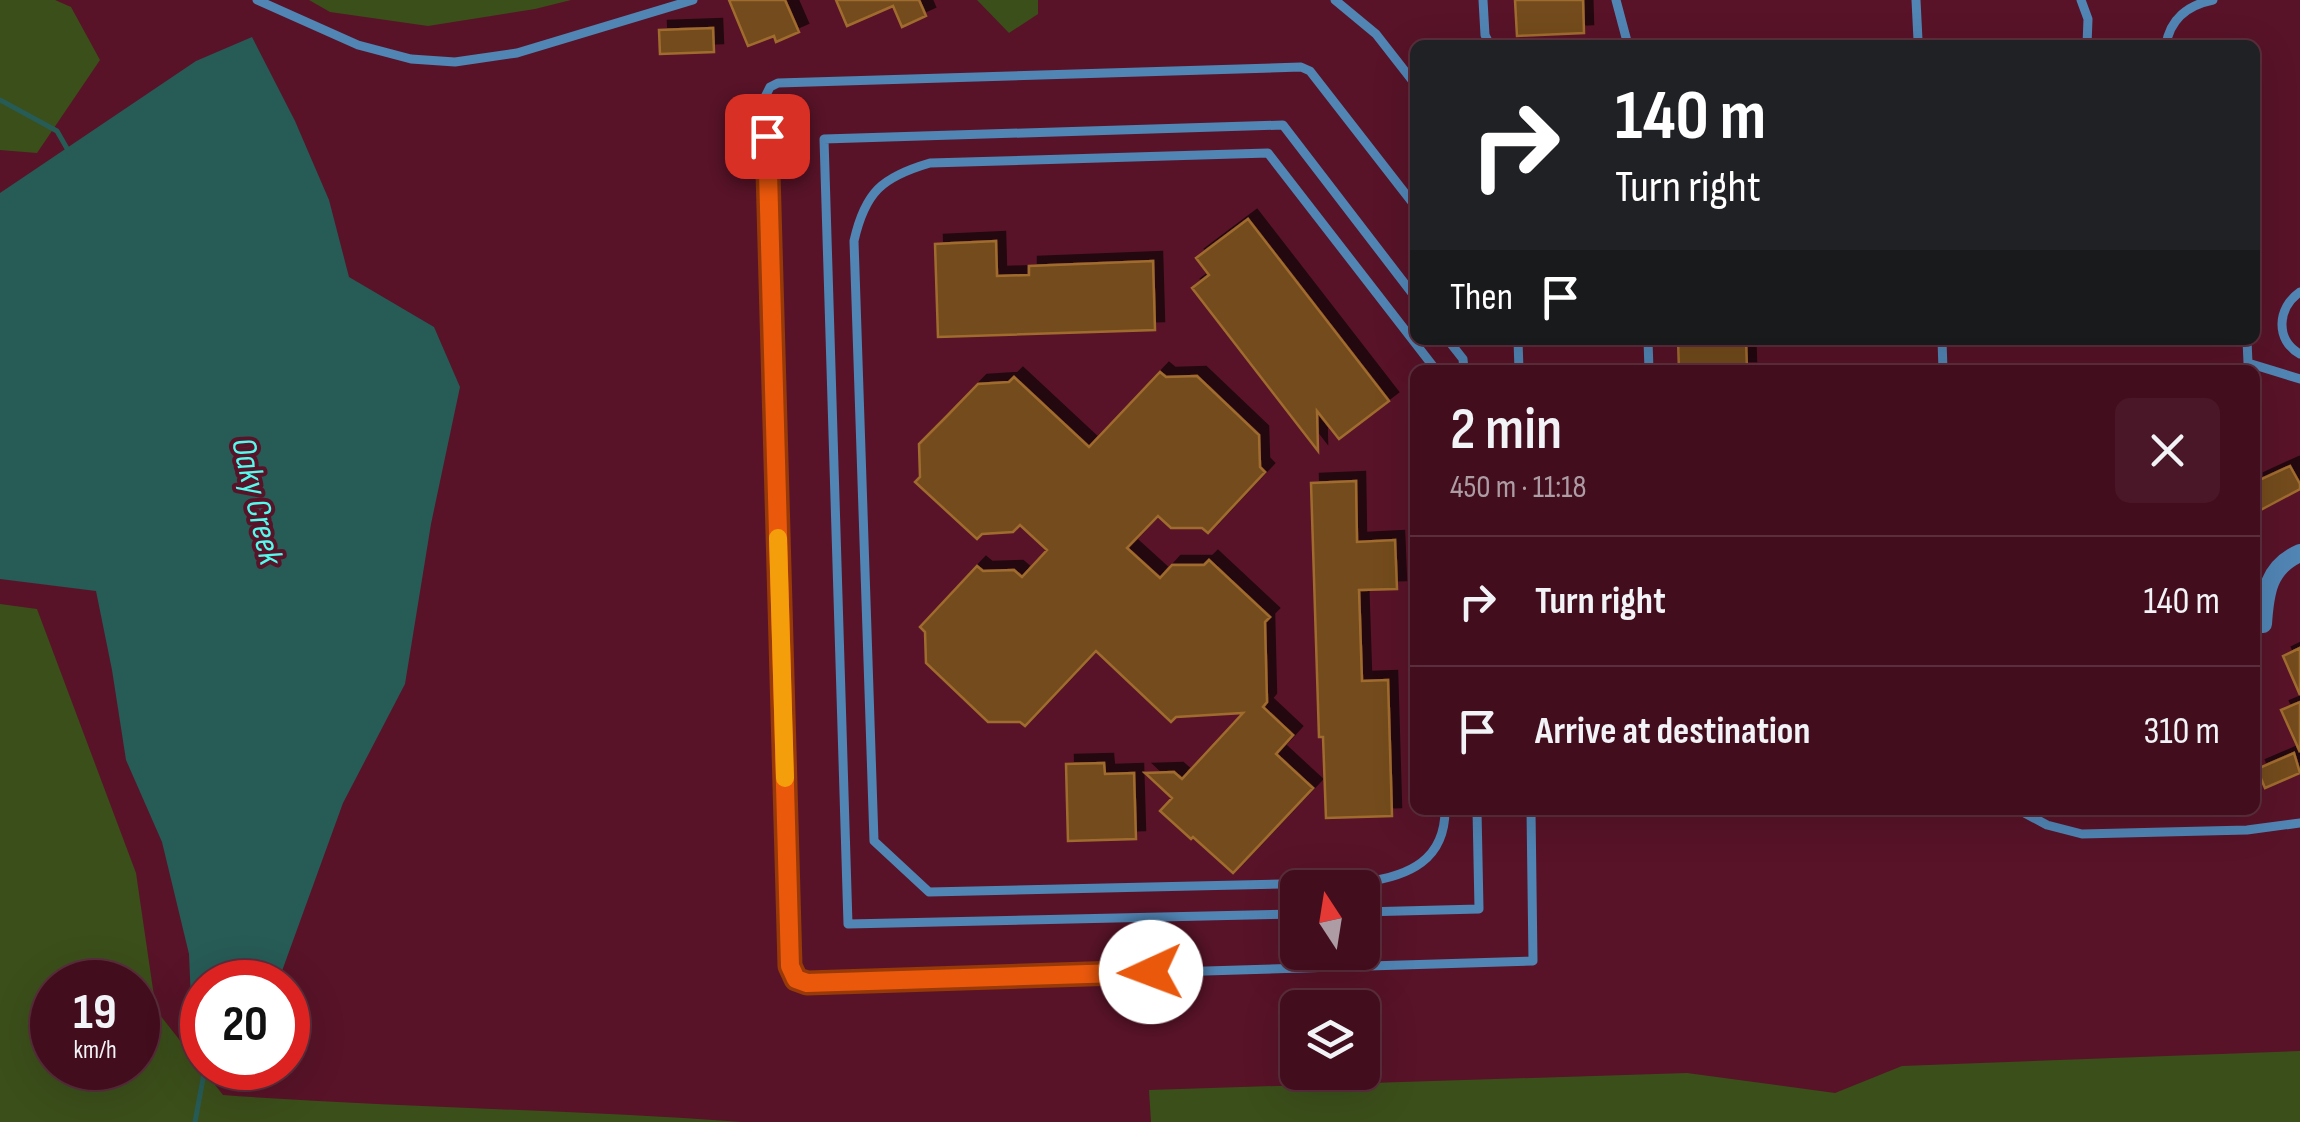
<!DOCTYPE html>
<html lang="en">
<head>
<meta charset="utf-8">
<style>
	body { margin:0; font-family:"Sofia Sans Condensed",sans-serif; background:#491727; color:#f1f3f6; height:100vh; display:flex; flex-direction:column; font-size:38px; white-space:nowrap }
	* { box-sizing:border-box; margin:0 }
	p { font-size:32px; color:#ae9ca4 }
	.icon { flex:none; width:55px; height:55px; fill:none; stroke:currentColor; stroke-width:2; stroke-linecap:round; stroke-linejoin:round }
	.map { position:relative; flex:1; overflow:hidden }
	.drawer { position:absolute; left:1410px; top:365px; width:850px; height:450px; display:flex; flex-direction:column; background:#420e1e; border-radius:15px; box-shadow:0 10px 40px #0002,0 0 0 2px #5a2e3c }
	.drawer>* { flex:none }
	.guide { position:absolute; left:1410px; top:40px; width:850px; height:305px; border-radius:15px; box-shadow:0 10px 40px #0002,0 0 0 2px #5a2e3c; background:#202124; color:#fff; overflow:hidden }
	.needle { width:65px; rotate:348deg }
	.buttons { position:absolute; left:1280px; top:870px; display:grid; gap:20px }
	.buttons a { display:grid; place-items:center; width:100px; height:100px; border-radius:15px; background:#420e1e; box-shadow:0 10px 40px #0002,0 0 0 2px #5a2e3c; font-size:50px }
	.speed { position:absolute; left:30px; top:960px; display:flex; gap:20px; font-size:50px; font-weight:700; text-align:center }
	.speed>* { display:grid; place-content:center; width:130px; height:130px; border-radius:50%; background:#420e1e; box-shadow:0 10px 40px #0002,0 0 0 2px #5a2e3c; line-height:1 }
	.speed small { font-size:25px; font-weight:400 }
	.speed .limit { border:15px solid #d22; background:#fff; color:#111 }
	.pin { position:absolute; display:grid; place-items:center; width:85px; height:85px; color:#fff; margin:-42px; border-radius:20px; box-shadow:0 5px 15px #0006 }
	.me { position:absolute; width:110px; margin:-55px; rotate:268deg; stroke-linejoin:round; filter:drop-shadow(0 0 8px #0008) }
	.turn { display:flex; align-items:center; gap:35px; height:210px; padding:0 40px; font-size:45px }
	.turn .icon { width:130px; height:130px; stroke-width:2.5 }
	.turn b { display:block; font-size:70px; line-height:85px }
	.then { display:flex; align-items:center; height:95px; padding:0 40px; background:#0003; gap:20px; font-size:38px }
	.round { display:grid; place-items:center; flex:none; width:105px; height:105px; border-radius:15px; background:#491727 }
	.overview { display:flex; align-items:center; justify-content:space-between; height:170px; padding:0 40px }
	h1 { font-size:60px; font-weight:600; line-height:75px }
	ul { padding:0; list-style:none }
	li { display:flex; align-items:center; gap:30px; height:130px; padding:0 40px; border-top:2px solid #5a2e3c }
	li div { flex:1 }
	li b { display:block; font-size:38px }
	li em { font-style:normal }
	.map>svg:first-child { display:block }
</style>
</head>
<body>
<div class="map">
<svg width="2300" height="1122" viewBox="0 0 2300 1122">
	<defs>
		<filter id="shadow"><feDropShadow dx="9" dy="-9" stdDeviation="0" flood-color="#0009"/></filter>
	</defs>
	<rect width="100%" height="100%" fill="#581328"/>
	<path fill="#3b4f1a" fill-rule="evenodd" d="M 0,0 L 55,0 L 71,7 L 100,60 L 37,153 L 0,150 Z
		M 309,0 L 571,0 L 535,9 L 428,26 L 330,12 Z
		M 977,0 L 1038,0 L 1038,14 L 1009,33 Z
		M 0,604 L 37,609 L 136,873 L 156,1010 L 223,1095 C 395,1108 569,1109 742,1122 L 0,1122 ZM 138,982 L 138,1068 L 52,1068 L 52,982 Z
		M 2300,1051 L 2300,1122 L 1151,1122 L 1149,1090 L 1687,1073 L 1835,1093 L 1902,1066 Z"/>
	<path fill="#275b56" d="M 252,37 L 295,121 L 329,200 L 349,277 L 434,327 L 460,387 L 431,524 L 405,684 L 343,803 L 278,982 L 202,982 L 202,1044 L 193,1047 L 189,954 L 162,842 L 126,760 L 112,670 L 96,591 L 0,579 L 0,193 L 196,61 Z"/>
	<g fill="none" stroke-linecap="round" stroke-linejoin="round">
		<path stroke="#275b56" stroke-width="5" d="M 0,100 L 57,131 L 69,152
			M 195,1122 L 205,1068"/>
	</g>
	<path fill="#734b1d" stroke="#a06c2f" stroke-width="2.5" filter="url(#shadow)" d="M 729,0 L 785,0 L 799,32 L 776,42 L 774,36 L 748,46 Z
		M 836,0 L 919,0 L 926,16 L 902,27 L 893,6 L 847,26 Z
		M 1515,0 L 1583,0 L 1584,33 L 1517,36 Z
		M 713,28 L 714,52 L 660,54 L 659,30 Z
		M 1248,219 L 1389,401 L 1339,439 L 1317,411 L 1318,451 L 1192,288 L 1209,275 L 1196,258 Z
		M 996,241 L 997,276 L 1029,275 L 1029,266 L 1153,261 L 1155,330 L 938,337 L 935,244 Z
		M 1678,340 L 1746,340 L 1747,370 L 1679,370 Z
		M 1160,372 L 1166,377 L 1197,376 L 1259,435 L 1260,467 L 1265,472 L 1208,533 L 1202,528 L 1171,528 L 1158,516 L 1127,548 L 1160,578 L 1172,565 L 1204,565 L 1209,560 L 1270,617 L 1265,622 L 1267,702 L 1263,707 L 1293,735 L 1276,754 L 1313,788 L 1233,873 L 1193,837 L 1191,839 L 1160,811 L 1172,798 L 1145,773 L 1174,772 L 1182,779 L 1243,713 L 1176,717 L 1171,722 L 1096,651 L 1025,726 L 1020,722 L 988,722 L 926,663 L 925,632 L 920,627 L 977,566 L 983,571 L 1014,570 L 1022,577 L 1047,550 L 1020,525 L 1013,532 L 982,534 L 977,539 L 915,482 L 920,477 L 919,444 L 946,417 L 978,384 L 1009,382 L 1014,377 L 1089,447 Z
		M 2290,466 L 2300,484 L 2300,489 L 2255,513 L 2255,482 Z
		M 1356,481 L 1357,542 L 1395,540 L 1397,589 L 1359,590 L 1362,681 L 1388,680 L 1392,816 L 1326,818 L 1323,737 L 1319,737 L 1311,483 Z
		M 2300,648 L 2300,695 L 2283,656 Z
		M 2300,702 L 2300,752 L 2281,710 Z
		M 2294,753 L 2300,773 L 2265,788 L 2257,769 Z
		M 1104,763 L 1105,774 L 1134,773 L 1136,839 L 1068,841 L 1066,764 Z"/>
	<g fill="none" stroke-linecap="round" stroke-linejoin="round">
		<path stroke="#5185b4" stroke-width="9" d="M 257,0 L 358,45 L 411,59 L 455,62 L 517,53 L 693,0
			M 1335,0 L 1376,34 L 1415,84
			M 1483,0 L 1485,35 L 1490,45
			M 1616,0 L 1628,45
			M 1916,0 L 1918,40 L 1921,45
			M 2081,0 L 2088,19 L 2087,45
			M 2166,45 C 2170,19 2188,5 2213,0
			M 1415,206 L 1310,71 L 1301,67 L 778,83 L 770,87 L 765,97 L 790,966 L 797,979 L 807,983 L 1533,961 L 1531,810
			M 2300,292 C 2277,308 2275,340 2300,354
			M 1448,340 L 1463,359 L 1464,370
			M 1518,340 L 1519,370
			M 1648,340 L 1649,370
			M 1942,340 L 1943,370
			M 2247,340 L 2248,363 L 2300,379
			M 1436,370 L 1268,153 L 930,163 C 882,177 865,192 854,241 L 874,841 L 929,892 L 1365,882 C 1409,876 1445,860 1445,810
			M 2019,810 L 2047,825 L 2082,834 L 2247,830 L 2300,823
			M 1362,912 L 1479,909 L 1477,810
			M 1298,914 L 848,924 L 824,139 L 1283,125 L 1415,297"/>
		<path stroke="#5185b4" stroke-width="18" d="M 2263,624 C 2265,593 2268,567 2300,553"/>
	</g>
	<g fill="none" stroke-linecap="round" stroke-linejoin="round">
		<g stroke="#983908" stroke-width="25">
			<path id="route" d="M 767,136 L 790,966 L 796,979 L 807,983 L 1151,972"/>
		</g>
		<use href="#route" stroke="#ea580c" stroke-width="18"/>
		<path stroke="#f59e0b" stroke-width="18" d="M 778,538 L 785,778"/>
	</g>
	<g text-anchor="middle" stroke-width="8" stroke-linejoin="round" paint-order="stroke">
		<g font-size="35" font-style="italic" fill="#53fbed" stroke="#581328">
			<text transform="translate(258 501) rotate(77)" y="12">Oaky Creek</text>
		</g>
	</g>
</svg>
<div class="buttons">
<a><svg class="needle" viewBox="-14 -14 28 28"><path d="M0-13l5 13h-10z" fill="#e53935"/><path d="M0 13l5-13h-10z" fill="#ae9ca4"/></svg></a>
<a><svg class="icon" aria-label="layers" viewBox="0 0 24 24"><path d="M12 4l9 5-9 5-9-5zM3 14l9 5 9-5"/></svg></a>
</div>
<div class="speed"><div>19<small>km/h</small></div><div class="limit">20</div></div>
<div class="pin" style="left:767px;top:136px;background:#d93025"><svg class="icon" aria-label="arrive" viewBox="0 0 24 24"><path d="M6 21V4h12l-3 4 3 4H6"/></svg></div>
<svg class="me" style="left:1151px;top:972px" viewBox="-20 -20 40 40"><circle r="19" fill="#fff"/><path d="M0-13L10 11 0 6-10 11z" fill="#ea580c"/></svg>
<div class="guide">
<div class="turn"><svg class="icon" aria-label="right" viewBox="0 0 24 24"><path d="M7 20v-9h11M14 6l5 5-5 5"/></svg><div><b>140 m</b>Turn right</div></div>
<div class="then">Then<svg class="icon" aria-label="arrive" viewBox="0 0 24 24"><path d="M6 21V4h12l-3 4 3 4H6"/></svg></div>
</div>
<section class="drawer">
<div class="overview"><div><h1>2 min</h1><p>450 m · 11:18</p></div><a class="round"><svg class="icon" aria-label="close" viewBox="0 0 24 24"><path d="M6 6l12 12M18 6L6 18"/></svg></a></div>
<ul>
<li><svg class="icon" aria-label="right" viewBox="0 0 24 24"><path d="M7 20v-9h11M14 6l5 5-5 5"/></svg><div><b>Turn right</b></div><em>140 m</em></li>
<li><svg class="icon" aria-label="arrive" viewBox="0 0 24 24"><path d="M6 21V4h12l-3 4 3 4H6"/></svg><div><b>Arrive at destination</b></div><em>310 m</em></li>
</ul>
</section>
</div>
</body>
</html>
